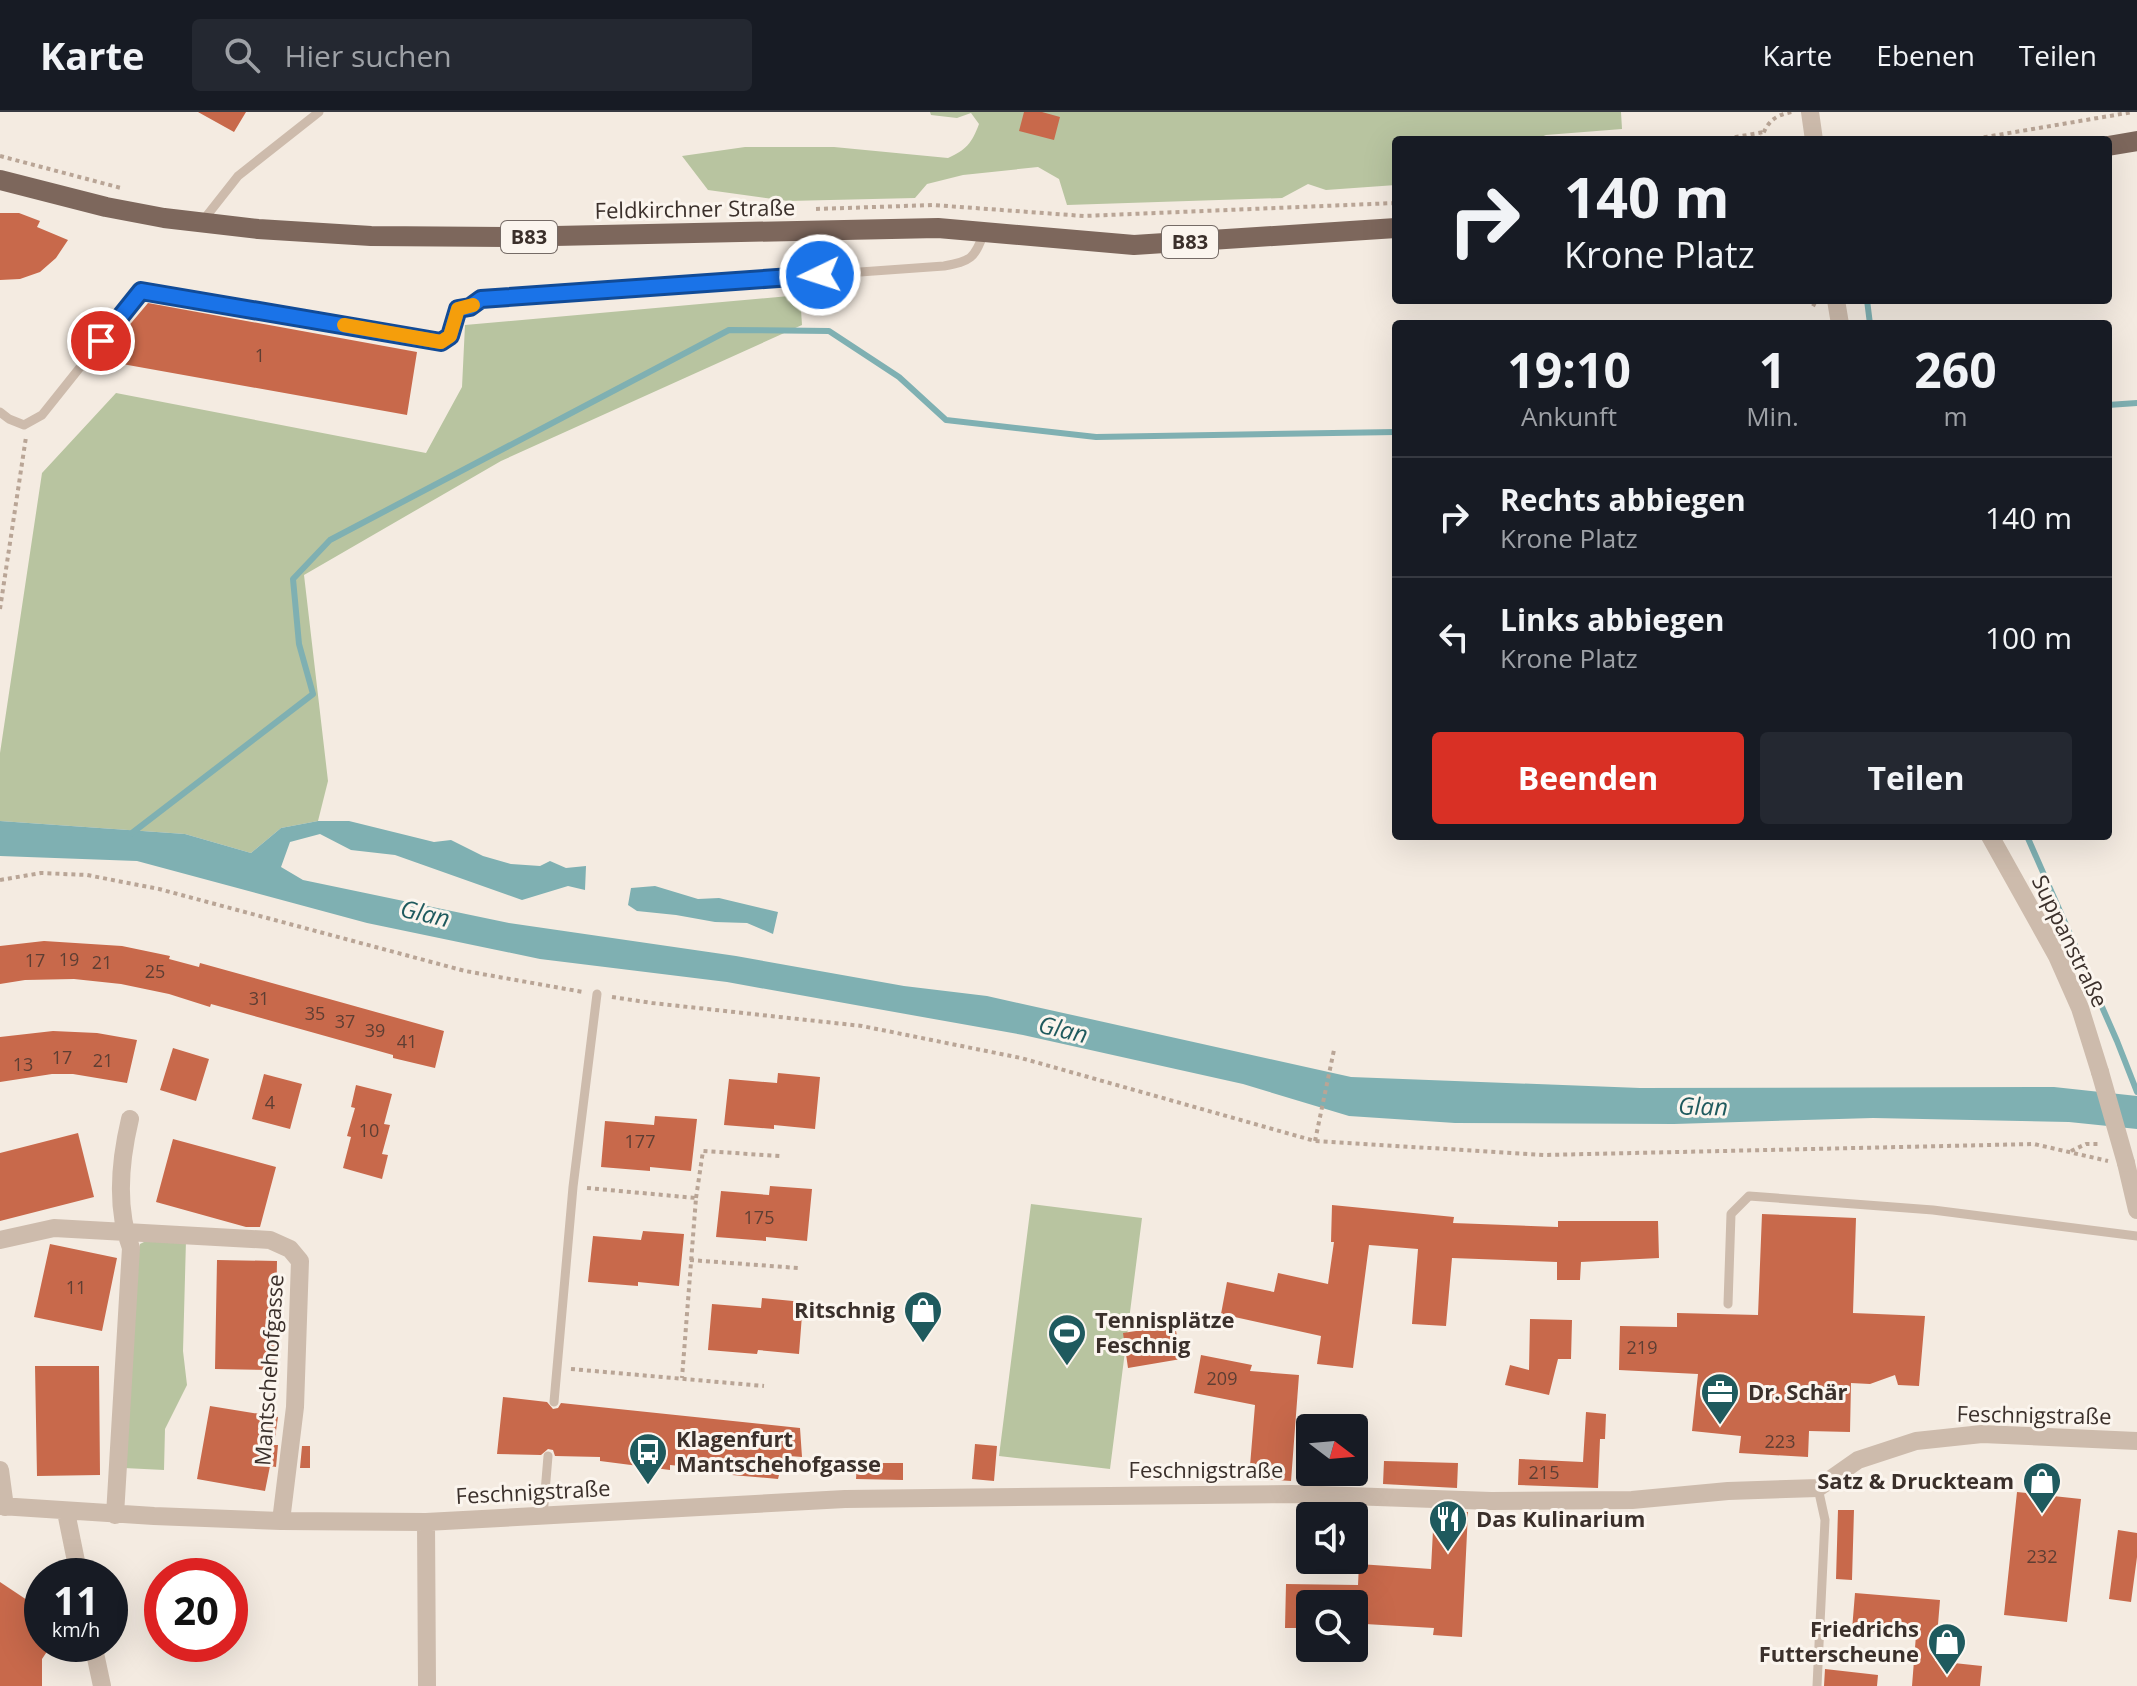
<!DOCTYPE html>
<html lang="de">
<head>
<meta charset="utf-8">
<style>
	body { margin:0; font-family:"Open Sans",sans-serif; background:#242831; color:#f1f3f6; height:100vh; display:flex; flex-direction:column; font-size:30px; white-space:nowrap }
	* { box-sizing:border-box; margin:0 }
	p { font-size:26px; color:#9ea1a6 }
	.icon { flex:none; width:44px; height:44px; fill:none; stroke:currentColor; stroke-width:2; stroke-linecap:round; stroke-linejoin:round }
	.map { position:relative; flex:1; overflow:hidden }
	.sheet { position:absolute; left:1392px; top:208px; width:720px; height:520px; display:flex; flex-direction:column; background:#171b24; border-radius:8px; box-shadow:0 8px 32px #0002 }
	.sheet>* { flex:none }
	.banner { position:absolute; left:1392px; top:24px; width:720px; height:168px; border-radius:8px; box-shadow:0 8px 32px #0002; background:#171b24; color:#f1f3f6; overflow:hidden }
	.needle { width:52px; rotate:106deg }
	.fabs { position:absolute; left:1296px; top:1302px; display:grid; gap:16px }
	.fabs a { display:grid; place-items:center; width:72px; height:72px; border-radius:8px; background:#171b24; box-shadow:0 8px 32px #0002; font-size:40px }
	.speed { position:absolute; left:24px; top:1446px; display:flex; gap:16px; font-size:40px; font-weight:700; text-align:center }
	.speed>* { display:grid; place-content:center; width:104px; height:104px; border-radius:50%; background:#171b24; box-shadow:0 8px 32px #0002; line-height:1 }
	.speed small { font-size:20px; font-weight:400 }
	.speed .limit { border:12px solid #d22; background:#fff; color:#111 }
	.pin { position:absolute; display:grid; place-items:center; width:68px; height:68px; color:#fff; margin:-34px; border:4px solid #fff; border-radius:50%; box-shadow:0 2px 8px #0007 }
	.me { position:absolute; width:88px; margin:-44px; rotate:266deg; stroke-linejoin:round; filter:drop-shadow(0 0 6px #0008) }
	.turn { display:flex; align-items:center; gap:28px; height:168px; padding:0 40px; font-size:36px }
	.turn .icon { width:104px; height:104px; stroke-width:2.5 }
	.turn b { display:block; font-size:56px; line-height:68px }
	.eta { display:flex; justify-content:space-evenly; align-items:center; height:136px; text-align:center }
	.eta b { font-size:48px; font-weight:700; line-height:56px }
	.button { display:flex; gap:16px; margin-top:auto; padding:16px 40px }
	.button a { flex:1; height:92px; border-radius:8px; background:#d93025; color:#fff; font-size:32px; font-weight:700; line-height:92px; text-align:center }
	.button a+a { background:#242831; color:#f1f3f6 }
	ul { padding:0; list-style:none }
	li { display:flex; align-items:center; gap:24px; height:120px; padding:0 40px; border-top:2px solid #363941 }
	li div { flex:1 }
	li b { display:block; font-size:30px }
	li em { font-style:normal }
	header { display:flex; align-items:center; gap:48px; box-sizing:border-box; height:112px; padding:0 40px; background:#171b24; border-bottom:2px solid #363941 }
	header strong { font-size:38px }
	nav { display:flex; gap:44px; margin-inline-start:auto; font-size:28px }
	.search { width:560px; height:72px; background:#242831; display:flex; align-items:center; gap:20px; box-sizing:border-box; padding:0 28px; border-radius:8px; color:#9ea1a6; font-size:30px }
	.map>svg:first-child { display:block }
</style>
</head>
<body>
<header>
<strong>Karte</strong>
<div class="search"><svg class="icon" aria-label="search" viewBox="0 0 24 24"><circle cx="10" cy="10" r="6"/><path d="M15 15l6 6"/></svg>Hier suchen</div>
<nav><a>Karte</a><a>Ebenen</a><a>Teilen</a></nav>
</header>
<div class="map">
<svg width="2137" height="1574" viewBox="0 0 2137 1574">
	<rect width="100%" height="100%" fill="#f4ebe1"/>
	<path fill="#b8c4a0" d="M 930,0 L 1621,0 L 1622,17 L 1546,23 L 1533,28 L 1396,28 L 1396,73 L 1326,78 L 1308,72 L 1282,86 L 1067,93 L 1059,67 L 1038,55 L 963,63 L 927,72 L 915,86 L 788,89 L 708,78 L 682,44 L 745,35 L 834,35 L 948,46 C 966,38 972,31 979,12 L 971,1 L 957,6 L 931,3 Z
		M 800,183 L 802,213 L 501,349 L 304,463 L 328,669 L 318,709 L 281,716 L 251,741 L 185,722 L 0,709 L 0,641 L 42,361 L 116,281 L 426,341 L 462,275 L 465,213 Z
		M 1031,1092 L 1142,1106 L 1110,1357 L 999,1344 Z
		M 152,1126 L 186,1128 L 183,1239 L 187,1273 L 165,1317 L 164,1358 L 124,1356 L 136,1152 L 140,1132 Z"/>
	<path fill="#7fb0b2" d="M 0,709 L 185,722 L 251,741 L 281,716 L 318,709 L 349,709 L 434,730 L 451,728 L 483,744 L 511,752 L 540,754 L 550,749 L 566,756 L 586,754 L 585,778 L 568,774 L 522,788 L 395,743 L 351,738 L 320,722 L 290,730 L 281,755 L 303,768 L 509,811 L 736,844 L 904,874 L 987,884 L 1351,965 L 1640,976 L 2054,975 L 2137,984 L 2137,1017 L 2069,1010 L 1873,1006 L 1674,1012 L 1455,1011 L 1349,1004 L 1243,972 L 1023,923 L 727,870 L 540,847 L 367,811 L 137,749 L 0,744 Z
		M 655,774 L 698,787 L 719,786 L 778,800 L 773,822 L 747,811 L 715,810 L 676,803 L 637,799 L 628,793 L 631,776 Z"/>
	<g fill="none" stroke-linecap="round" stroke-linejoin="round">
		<path stroke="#7fb0b2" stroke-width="6" d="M 1867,188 L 1870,212
			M 2108,293 L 2137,291
			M 132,721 L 313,582 L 299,532 L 293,467 L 330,428 L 729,218 L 829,219 L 899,265 L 946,308 L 1096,325 L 1396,320
			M 2027,724 L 2117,929 L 2137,980"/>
	</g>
	<path fill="#c8694b" d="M 198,0 L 246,0 L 234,20 Z
		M 1024,0 L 1042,0 L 1060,5 L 1054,28 L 1019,19 Z
		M 0,101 L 19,101 L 40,109 L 37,115 L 68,128 L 56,146 L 40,160 L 20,167 L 0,168 Z
		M 148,191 L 417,240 L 407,303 L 100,248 Z
		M 44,829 L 122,834 L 170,844 L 169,847 L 199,855 L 200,851 L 444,919 L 435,956 L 393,946 L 393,943 L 211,892 L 210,895 L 169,882 L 121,872 L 74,867 L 25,868 L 0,872 L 0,834 Z
		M 53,919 L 97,921 L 137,928 L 127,971 L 73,962 L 52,962 L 0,970 L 0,925 Z
		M 173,936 L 209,947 L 196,989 L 160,978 Z
		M 778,961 L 820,965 L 815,1017 L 774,1013 L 774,1017 L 724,1013 L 729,967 L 777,971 Z
		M 264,962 L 302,972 L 290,1017 L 252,1007 Z
		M 356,973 L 392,982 L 384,1012 L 390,1013 L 382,1042 L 388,1043 L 382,1067 L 343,1056 L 351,1025 L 347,1024 L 355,996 L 351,995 Z
		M 655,1004 L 697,1007 L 691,1059 L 650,1055 L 650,1059 L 601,1055 L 605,1009 L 654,1013 Z
		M 78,1021 L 94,1085 L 0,1109 L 0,1041 Z
		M 173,1027 L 276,1055 L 260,1115 L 246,1115 L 156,1090 Z
		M 770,1074 L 812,1077 L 807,1129 L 766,1125 L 766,1129 L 716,1125 L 721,1079 L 769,1083 Z
		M 1332,1093 L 1454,1105 L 1453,1111 L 1558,1115 L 1558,1109 L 1658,1109 L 1659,1146 L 1581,1150 L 1580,1168 L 1557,1168 L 1557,1150 L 1452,1146 L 1446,1214 L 1412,1212 L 1418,1137 L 1369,1133 L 1353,1256 L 1317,1252 L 1321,1224 L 1221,1202 L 1227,1170 L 1274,1180 L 1278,1161 L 1328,1172 L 1334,1130 L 1331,1130 Z
		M 1762,1102 L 1856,1106 L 1853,1201 L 1925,1204 L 1919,1274 L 1898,1273 L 1895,1263 L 1870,1272 L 1851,1271 L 1850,1320 L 1809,1319 L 1808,1345 L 1739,1341 L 1741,1324 L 1692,1319 L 1698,1262 L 1619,1258 L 1620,1214 L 1677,1215 L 1677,1201 L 1758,1203 Z
		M 643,1119 L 684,1122 L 679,1174 L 638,1170 L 638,1174 L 588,1170 L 593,1124 L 641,1128 Z
		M 50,1132 L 117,1146 L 102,1219 L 34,1205 Z
		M 217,1148 L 277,1149 L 275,1258 L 215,1257 Z
		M 762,1186 L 803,1190 L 799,1242 L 758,1238 L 757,1242 L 708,1238 L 712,1192 L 761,1196 Z
		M 1530,1207 L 1572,1208 L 1571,1247 L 1558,1247 L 1549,1283 L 1505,1273 L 1510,1253 L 1529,1258 Z
		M 1175,1213 L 1181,1247 L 1128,1256 L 1123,1221 Z
		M 1201,1243 L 1252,1253 L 1250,1259 L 1299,1263 L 1291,1369 L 1249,1366 L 1255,1293 L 1194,1281 Z
		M 35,1254 L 99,1254 L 100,1363 L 37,1364 Z
		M 503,1285 L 547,1290 L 553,1297 L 558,1296 L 561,1291 L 800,1316 L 802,1345 L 789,1344 L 788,1362 L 780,1359 L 778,1367 L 732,1363 L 733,1359 L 670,1353 L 670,1358 L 600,1349 L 600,1345 L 555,1344 L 553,1338 L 548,1337 L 541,1343 L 497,1342 Z
		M 210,1294 L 278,1305 L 274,1333 L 278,1333 L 276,1355 L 270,1354 L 265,1379 L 197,1367 Z
		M 1586,1300 L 1606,1302 L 1605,1327 L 1600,1327 L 1598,1376 L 1518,1373 L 1519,1347 L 1583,1350 Z
		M 975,1332 L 997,1334 L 994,1369 L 972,1367 Z
		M 302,1334 L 310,1334 L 310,1356 L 300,1356 Z
		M 1384,1349 L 1458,1351 L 1457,1376 L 1383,1372 Z
		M 857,1351 L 903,1351 L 903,1368 L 856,1367 Z
		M 2017,1380 L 2081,1387 L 2067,1510 L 2004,1503 Z
		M 1838,1398 L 1854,1398 L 1852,1468 L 1836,1467 Z
		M 1434,1399 L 1468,1400 L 1462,1525 L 1433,1523 L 1434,1516 L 1365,1512 L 1366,1492 L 1310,1492 L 1310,1516 L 1285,1516 L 1286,1472 L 1358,1473 L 1359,1452 L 1431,1457 Z
		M 2118,1418 L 2137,1421 L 2137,1445 L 2131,1490 L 2109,1487 Z
		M 0,1470 L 42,1498 L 42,1532 L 52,1532 L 42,1547 L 42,1574 L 0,1574 Z
		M 1855,1481 L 1940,1488 L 1935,1549 L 1982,1554 L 1980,1574 L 1912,1574 L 1916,1523 L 1852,1518 Z
		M 1825,1557 L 1878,1563 L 1877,1574 L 1824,1574 Z"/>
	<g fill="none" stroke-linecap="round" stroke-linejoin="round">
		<path stroke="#b9a596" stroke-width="4" stroke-dasharray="4 4" stroke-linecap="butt" d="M 1719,28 L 1764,20
			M 1761,28 C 1766,11 1774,3 1792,0
			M 1968,28 L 2133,0
			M 0,44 L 121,76
			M 816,97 L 933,93 L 1084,104 L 1396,91
			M 1805,188 L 1817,194
			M 0,497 L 26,325
			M 0,768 L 41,761 L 87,763 L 159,777 L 465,859 L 583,880
			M 612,885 L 652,891 L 862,914 L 1021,946 L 1315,1029 L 1544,1043 L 2034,1032 L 2108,1049
			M 1315,1029 L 1334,938
			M 2071,1039 L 2086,1032 L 2101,1032
			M 587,1076 L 696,1086 L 682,1266
			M 696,1086 L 703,1039 L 780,1044
			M 690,1148 L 798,1156
			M 571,1257 L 764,1274"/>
		<path stroke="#cdbbac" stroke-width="9" d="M 201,111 L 238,64 L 319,0
			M 0,300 L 9,307 L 24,313 L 42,303 L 141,179 L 441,230 L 450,224 L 458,197 L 470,195 L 481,187 L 944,154 C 971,149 974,147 984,121
			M 1728,1192 L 1731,1102 L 1749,1084 L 1933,1098 L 2137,1124
			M 554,1290 L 573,1075 L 597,882
			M 543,1404 L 548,1344
			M 1817,1574 L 1825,1408 L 1818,1376"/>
		<path stroke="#cdbbac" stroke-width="18" d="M 1810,0 L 1814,28
			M 1836,188 L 1840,212
			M 1990,724 L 2057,844 L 2080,896 L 2100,960
			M 2126,1051 L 2137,1098
			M 0,1128 L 54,1116 L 270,1128 L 290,1137 L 300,1149 L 295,1295 L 281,1409
			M 0,1358 L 5,1395
			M 0,1394 L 154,1404 L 281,1409 L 426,1410 L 845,1387 L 1292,1382 L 1491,1389 L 1632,1388 L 1728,1379 L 1818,1376 L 1858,1348 L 1916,1329 L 1982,1322 L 2137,1329
			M 66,1400 L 79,1464
			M 115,1403 L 131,1136 C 115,1095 120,1049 130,1007
			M 426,1410 L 427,1574
			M 93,1532 L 102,1574"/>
		<path stroke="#7d675c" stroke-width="20" d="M 2108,34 L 2137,29
			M 0,68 L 106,95 L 164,106 L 258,117 L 371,124 L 505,125 L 938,116 L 1134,133 L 1396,116"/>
		<path stroke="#cdbbac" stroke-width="18" d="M 2100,960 L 2126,1051"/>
	</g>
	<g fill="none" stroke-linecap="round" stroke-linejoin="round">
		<g stroke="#114b97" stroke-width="20">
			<path id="route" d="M 101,229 L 141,179 L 441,230 L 450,224 L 458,197 L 470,195 L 481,187 L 820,163"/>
		</g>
		<use href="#route" stroke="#1a73e8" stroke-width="14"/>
		<path stroke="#f59e0b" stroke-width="14" d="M 344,213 L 441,230 L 450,224 L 458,197 L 473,193"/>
	</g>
	<defs>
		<g id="shop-pin" transform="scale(2)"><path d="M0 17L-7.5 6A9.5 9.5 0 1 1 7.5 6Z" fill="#1f5a5e" stroke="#fbf5ee"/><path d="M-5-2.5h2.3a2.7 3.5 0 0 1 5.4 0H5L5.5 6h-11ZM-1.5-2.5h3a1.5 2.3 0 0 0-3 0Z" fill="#fff"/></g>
		<g id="stadium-pin" transform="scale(2)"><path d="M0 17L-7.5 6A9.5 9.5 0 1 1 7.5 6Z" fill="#1f5a5e" stroke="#fbf5ee"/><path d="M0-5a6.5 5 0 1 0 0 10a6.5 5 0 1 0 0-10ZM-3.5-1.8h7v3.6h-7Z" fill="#fff"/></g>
		<g id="office-pin" transform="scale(2)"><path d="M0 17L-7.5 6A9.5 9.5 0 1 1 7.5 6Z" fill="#1f5a5e" stroke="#fbf5ee"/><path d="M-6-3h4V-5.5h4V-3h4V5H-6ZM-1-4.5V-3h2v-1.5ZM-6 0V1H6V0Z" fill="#fff"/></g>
		<g id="bus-pin" transform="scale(2)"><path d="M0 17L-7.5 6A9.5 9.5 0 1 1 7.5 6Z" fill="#1f5a5e" stroke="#fbf5ee"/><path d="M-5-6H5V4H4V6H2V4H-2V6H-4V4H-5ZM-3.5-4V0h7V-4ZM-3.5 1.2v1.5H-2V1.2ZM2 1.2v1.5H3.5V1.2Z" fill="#fff"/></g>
		<g id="restaurant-pin" transform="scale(2)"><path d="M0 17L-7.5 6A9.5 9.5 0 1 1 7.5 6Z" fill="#1f5a5e" stroke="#fbf5ee"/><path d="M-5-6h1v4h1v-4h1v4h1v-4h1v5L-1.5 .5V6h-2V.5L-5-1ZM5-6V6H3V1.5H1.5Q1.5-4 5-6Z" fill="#fff"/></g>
	</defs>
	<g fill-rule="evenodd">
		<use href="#shop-pin" x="923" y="1198"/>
		<use href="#stadium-pin" x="1067" y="1221"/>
		<use href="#office-pin" x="1720" y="1280"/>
		<use href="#bus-pin" x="648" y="1340"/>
		<use href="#shop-pin" x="2042" y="1369"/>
		<use href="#restaurant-pin" x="1448" y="1407"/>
		<use href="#shop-pin" x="1947" y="1530"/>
	</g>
	<g text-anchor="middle" stroke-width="6" stroke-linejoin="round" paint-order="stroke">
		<g font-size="18" fill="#5e3e33">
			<text x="260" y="250">1</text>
			<text x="69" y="854">19</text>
			<text x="35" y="855">17</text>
			<text x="102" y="857">21</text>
			<text x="155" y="866">25</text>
			<text x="259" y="893">31</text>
			<text x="315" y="908">35</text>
			<text x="345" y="916">37</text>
			<text x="375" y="925">39</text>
			<text x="407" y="936">41</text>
			<text x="62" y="952">17</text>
			<text x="103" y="955">21</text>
			<text x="23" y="959">13</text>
			<text x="270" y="997">4</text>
			<text x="369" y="1025">10</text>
			<text x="640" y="1036">177</text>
			<text x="759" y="1112">175</text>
			<text x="76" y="1182">11</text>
			<text x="1642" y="1242">219</text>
			<text x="1222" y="1273">209</text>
			<text x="1780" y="1336">223</text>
			<text x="1544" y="1367">215</text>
			<text x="2042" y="1451">232</text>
		</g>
		<g fill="#fbf5ee" stroke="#756b66" stroke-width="2">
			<rect x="501" y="109" width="56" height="32" rx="6"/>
			<rect x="1162" y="114" width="56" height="32" rx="6"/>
		</g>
		<g font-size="20" font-weight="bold" fill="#3b302b">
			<text x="529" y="132">B83</text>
			<text x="1190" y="137">B83</text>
		</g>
		<g font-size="22" fill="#3b302b" stroke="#fbf5ee">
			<text transform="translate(695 97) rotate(-1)" y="8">Feldkirchner Straße</text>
			<text transform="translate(2070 829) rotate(64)" y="8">Suppanstraße</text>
			<text transform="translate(269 1258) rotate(-86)" y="8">Mantschehofgasse</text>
			<text transform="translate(2034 1303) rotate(1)" y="8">Feschnigstraße</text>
			<text x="1206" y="1366">Feschnigstraße</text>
			<text transform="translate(533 1380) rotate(-3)" y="8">Feschnigstraße</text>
		</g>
		<g font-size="22" font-weight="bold" fill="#3b302b" stroke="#fbf5ee" text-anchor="start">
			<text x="895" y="1206" text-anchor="end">Ritschnig</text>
			<text x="1095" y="1216">Tennisplätze<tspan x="1095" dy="25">Feschnig</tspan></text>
			<text x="1748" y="1288">Dr. Schär</text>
			<text x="676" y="1335">Klagenfurt<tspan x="676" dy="25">Mantschehofgasse</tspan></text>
			<text x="2014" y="1377" text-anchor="end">Satz &amp; Druckteam</text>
			<text x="1476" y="1415">Das Kulinarium</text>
			<text x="1919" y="1525" text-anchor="end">Friedrichs<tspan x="1919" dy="25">Futterscheune</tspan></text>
		</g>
		<g font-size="24" font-style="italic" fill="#1f5a5e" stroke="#fbf5ee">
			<text transform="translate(425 802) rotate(13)" y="8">Glan</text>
			<text transform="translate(1063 918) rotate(13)" y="8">Glan</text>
			<text transform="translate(1703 995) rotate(1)" y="8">Glan</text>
		</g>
	</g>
</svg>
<div class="fabs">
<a><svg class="needle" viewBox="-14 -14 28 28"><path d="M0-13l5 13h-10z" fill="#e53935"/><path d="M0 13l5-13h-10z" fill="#9ea1a6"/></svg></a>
<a><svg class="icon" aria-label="sound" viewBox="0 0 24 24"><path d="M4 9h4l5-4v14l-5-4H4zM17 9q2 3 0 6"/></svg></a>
<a><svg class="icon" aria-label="search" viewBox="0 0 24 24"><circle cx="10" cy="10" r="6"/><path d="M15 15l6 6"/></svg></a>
</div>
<div class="speed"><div>11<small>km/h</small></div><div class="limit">20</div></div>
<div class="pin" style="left:101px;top:229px;background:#d93025"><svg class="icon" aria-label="arrive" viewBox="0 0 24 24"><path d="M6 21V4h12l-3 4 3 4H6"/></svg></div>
<svg class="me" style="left:820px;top:163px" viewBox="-20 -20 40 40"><circle r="17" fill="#1a73e8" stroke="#fff" stroke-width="3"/><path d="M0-11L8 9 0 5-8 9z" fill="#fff"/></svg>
<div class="banner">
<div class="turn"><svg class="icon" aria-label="right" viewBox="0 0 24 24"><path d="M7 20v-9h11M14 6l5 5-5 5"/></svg><div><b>140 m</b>Krone Platz</div></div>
</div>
<section class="sheet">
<div class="eta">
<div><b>19:10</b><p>Ankunft</p></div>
<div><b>1</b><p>Min.</p></div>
<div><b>260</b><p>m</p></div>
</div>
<ul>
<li><svg class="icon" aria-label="right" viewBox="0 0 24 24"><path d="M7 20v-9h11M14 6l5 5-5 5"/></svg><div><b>Rechts abbiegen</b><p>Krone Platz</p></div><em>140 m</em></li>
<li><svg class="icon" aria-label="left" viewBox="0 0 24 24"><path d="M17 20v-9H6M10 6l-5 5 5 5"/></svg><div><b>Links abbiegen</b><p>Krone Platz</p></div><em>100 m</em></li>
</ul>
<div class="button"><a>Beenden</a><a>Teilen</a></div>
</section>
</div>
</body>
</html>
